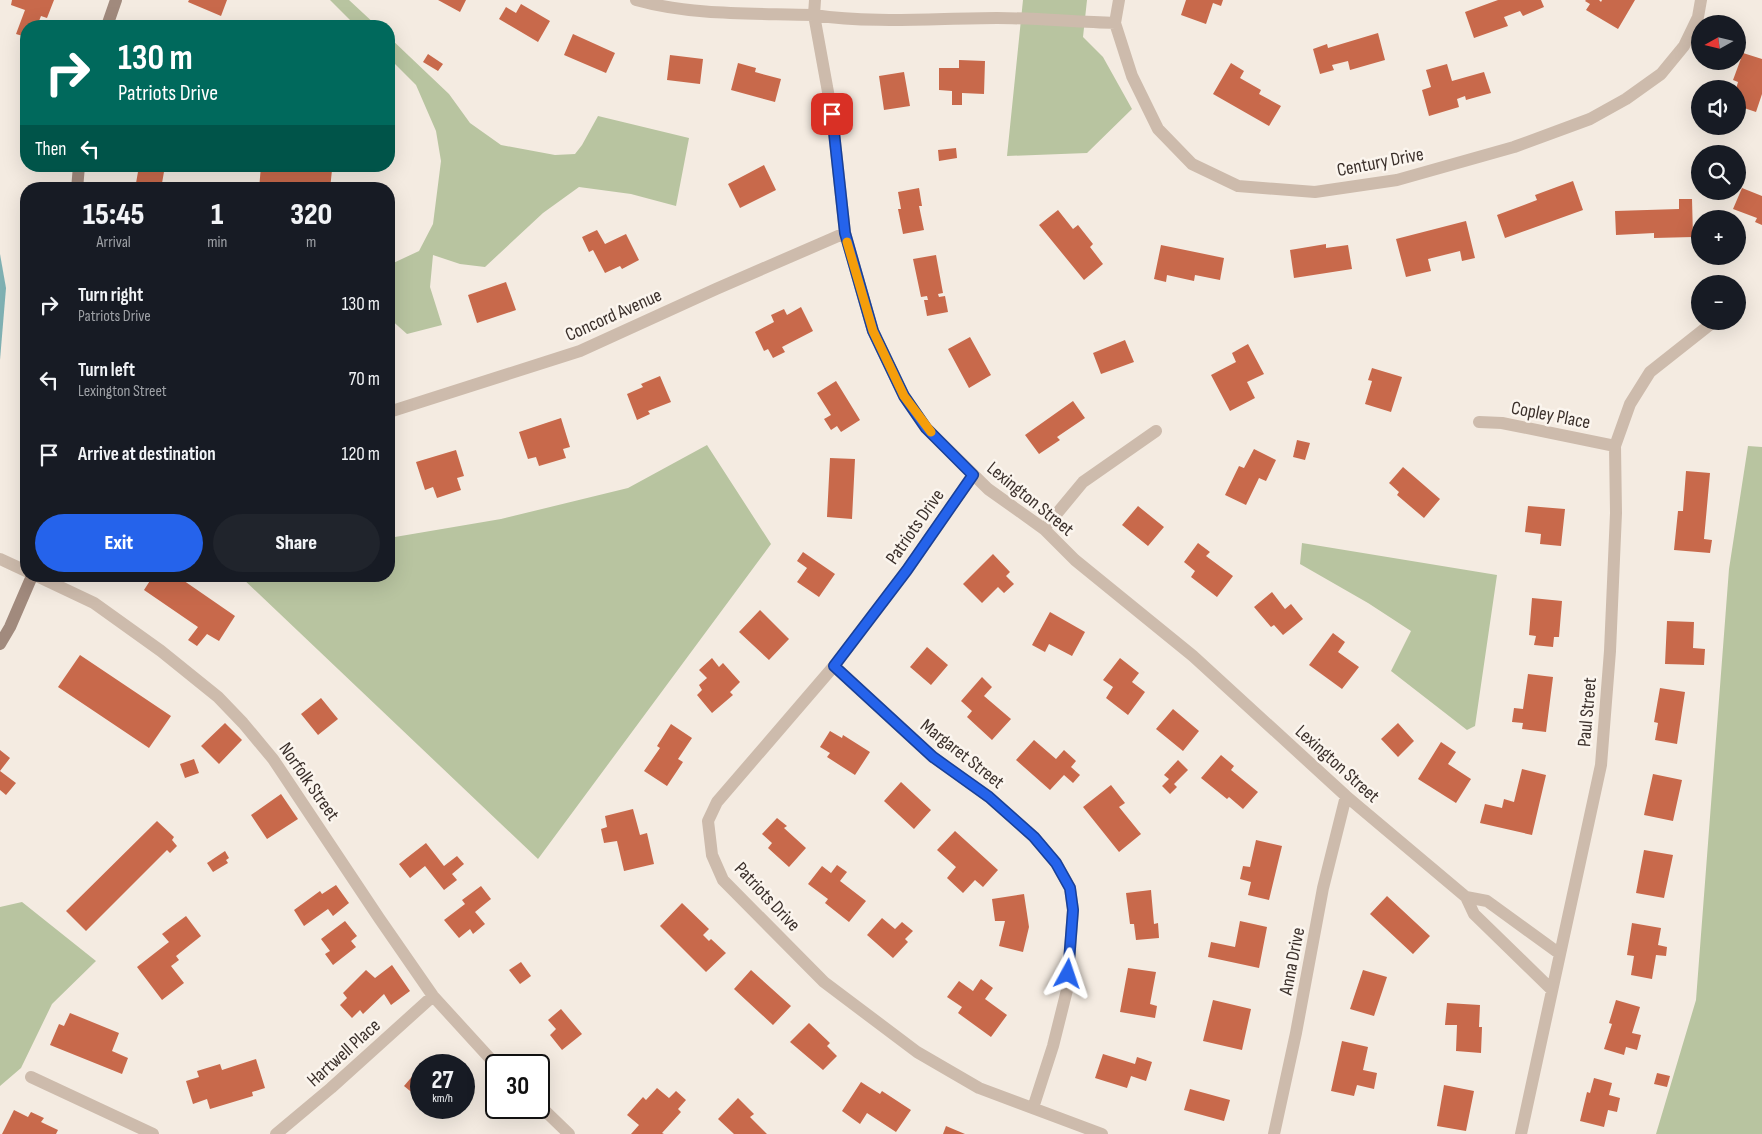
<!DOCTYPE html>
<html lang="en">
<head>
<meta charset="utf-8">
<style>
	body { margin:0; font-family:"Sofia Sans Condensed",sans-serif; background:#20242c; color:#f1f3f6; height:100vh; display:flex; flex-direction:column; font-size:19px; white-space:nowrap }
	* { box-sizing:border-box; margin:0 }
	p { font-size:16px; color:#9ea1a6 }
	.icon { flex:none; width:28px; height:28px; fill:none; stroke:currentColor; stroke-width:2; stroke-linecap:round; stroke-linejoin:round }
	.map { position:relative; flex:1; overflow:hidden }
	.side { position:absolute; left:20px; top:182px; width:375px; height:400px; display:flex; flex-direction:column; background:#171b24; border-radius:20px; box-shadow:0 5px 20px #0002 }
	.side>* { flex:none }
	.hud { position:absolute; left:20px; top:20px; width:375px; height:152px; border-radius:20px; box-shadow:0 5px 20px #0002; background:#00695c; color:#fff; overflow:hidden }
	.needle { width:32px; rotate:262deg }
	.fabs { position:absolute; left:1691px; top:15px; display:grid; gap:10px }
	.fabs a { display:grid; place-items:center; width:55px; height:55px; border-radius:50%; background:#171b24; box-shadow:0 5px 20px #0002; font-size:25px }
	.speed { position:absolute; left:410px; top:1054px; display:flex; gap:10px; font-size:25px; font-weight:700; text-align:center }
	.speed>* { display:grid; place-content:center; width:65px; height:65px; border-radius:50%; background:#171b24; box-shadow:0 5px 20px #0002; line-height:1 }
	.speed small { font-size:12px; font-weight:400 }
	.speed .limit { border:2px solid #111; border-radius:8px; background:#fff; color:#111 }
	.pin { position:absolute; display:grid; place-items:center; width:42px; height:42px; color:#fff; margin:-21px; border-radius:10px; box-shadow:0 2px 8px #0006 }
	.me { position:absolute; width:55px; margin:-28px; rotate:5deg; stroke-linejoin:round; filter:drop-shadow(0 0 4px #0008) }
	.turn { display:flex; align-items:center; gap:18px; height:105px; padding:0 15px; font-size:22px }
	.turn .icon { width:65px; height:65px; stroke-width:2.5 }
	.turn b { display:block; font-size:35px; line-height:42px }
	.then { display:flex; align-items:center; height:48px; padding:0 15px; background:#0003; gap:10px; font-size:19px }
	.eta { display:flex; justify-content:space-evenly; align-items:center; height:85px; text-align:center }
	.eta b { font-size:30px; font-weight:800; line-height:35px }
	.action { display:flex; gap:10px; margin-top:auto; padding:10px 15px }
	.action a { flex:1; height:58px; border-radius:30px; background:#2563eb; color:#fff; font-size:20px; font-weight:800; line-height:58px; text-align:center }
	.action a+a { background:#20242c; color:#f1f3f6 }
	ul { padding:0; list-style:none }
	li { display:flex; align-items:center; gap:15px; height:75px; padding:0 15px }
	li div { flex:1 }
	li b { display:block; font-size:19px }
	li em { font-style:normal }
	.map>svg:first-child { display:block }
</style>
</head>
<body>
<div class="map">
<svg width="1762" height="1134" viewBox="0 0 1762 1134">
	<rect width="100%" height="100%" fill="#f4ebe1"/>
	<path fill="#b8c4a0" d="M 330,0 L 349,0 L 377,26 L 356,26 Z
		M 1023,0 L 1087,0 L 1083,37 L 1103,57 L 1132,109 L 1087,153 L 1007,156 Z
		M 389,37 L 449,94 L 470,123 L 501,145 L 555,155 L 575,154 L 582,145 L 598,116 L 689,138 L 676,206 L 631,194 L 579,187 L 543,213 L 485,267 L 460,264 L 433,255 L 430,287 L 442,325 L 407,334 L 389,318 L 389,265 L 419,251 L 433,224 L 441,161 L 436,131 L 416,85 L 389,58 Z
		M 707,445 L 771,544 L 538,859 L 240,576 L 389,576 L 389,538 L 501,519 L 628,488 Z
		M 1748,446 L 1762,447 L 1762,1134 L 1656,1134 L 1696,1000 L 1729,569 Z
		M 1302,543 L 1497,575 L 1475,726 L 1467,730 L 1391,671 L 1411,631 L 1368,603 L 1300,564 Z
		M 22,902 L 96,961 L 52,1004 L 21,1068 L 0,1086 L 0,907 Z"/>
	<path fill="#7fb0b2" d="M 0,254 L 6,288 L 0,360 Z"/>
	<path fill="#c8694b" d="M 12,0 L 54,0 L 47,18 L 41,16 L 37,26 L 26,26 L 26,37 L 16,34 L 25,10 L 11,5 Z
		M 189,0 L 227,0 L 221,16 L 188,2 Z
		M 438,0 L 466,0 L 460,12 Z
		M 1186,0 L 1223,0 L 1221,6 L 1213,3 L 1206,24 L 1181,15 Z
		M 1498,0 L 1541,0 L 1544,7 L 1523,16 L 1520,11 L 1504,17 L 1508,26 L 1474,38 L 1465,12 Z
		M 1586,0 L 1599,0 L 1601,2 L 1602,0 L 1635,0 L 1618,29 L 1586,10 L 1590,4 L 1585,1 Z
		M 521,4 L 550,21 L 538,42 L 499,19 L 506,7 L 516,13 Z
		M 1378,33 L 1385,60 L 1350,70 L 1348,61 L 1332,65 L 1334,70 L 1320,74 L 1313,49 L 1327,44 L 1328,48 Z
		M 573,34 L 615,53 L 606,73 L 564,55 Z
		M 1743,53 L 1762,59 L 1762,94 L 1756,112 L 1738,106 L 1738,89 L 1736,89 L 1738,82 L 1733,80 Z
		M 428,54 L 443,64 L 438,71 L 423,62 Z
		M 670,55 L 703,59 L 700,84 L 667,80 Z
		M 959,60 L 985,61 L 984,94 L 962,93 L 962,105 L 952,105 L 952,91 L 939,90 L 939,68 L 959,68 Z
		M 738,63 L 756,68 L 755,72 L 781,79 L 775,102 L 731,90 Z
		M 1231,63 L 1244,71 L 1240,78 L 1261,90 L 1259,94 L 1281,106 L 1269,126 L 1213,94 Z
		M 1447,64 L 1452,81 L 1484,72 L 1491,93 L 1466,100 L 1465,96 L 1457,99 L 1459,107 L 1429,116 L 1422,90 L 1431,87 L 1426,70 Z
		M 904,72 L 910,106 L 884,110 L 879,76 Z
		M 956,148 L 957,158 L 939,161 L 938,150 Z
		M 764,165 L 776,190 L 740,208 L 728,184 Z
		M 139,166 L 165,166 L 161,189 L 135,189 Z
		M 261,166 L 338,166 L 338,170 L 332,170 L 330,189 L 259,189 Z
		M 1573,181 L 1583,210 L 1505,238 L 1497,215 L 1537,200 L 1535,195 Z
		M 919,188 L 922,206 L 919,206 L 924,230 L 903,234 L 898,209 L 901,209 L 898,192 Z
		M 1742,188 L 1762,196 L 1762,225 L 1755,222 L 1757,218 L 1733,209 Z
		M 1679,199 L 1692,199 L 1693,237 L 1654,238 L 1654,233 L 1616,235 L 1615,211 L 1679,209 Z
		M 1058,210 L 1073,229 L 1078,225 L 1093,244 L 1090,247 L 1103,264 L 1084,280 L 1039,225 Z
		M 1466,221 L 1475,258 L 1462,261 L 1460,251 L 1428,259 L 1431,271 L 1406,277 L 1396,239 Z
		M 597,230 L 605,244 L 626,234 L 639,260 L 622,269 L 620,266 L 605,273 L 593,250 L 589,252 L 582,237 Z
		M 1326,244 L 1326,248 L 1348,245 L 1352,269 L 1294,278 L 1290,250 Z
		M 1161,245 L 1224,258 L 1220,280 L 1195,275 L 1194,281 L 1167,275 L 1166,282 L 1154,279 Z
		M 936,255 L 943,293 L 938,294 L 939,297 L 945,296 L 948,312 L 927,316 L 924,300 L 928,300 L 927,296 L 921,297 L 913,259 Z
		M 506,282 L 516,310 L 477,323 L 468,295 Z
		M 801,307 L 813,331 L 782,347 L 785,352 L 773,358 L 768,349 L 764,351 L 755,332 L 774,322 L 771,315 L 784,309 L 787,315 Z
		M 970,337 L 991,375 L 969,388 L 948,349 Z
		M 1125,340 L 1134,362 L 1101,374 L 1093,353 Z
		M 1248,344 L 1264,374 L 1247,382 L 1255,398 L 1230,411 L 1211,375 L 1236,362 L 1232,353 Z
		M 1372,368 L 1402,377 L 1391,412 L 1365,404 L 1372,381 L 1368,380 Z
		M 660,376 L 671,402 L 648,411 L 650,414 L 637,420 L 627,394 L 643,387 L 641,384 Z
		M 836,381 L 860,420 L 841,432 L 837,426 L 831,430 L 824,419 L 831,415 L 817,393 Z
		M 1073,401 L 1085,418 L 1057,437 L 1060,440 L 1039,454 L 1025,435 Z
		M 561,418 L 570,447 L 563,449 L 566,458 L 539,466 L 536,457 L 528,459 L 519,432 Z
		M 1297,440 L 1310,443 L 1305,460 L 1293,457 Z
		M 1254,449 L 1276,460 L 1266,481 L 1259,478 L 1246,505 L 1225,495 L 1239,466 L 1244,468 Z
		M 456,450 L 464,476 L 457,478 L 461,490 L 437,498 L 433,487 L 425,490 L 416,462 Z
		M 830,458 L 855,459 L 852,519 L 827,517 Z
		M 1403,467 L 1440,499 L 1424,518 L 1397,495 L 1399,492 L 1389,483 Z
		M 1686,471 L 1710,473 L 1704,539 L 1712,540 L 1710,553 L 1674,550 L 1678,511 L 1683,511 Z
		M 1138,506 L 1164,527 L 1148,546 L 1122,525 Z
		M 1528,506 L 1565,509 L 1561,546 L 1540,544 L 1541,534 L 1525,532 Z
		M 1198,543 L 1210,552 L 1206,556 L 1233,576 L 1217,597 L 1191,577 L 1195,571 L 1184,562 Z
		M 803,552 L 835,574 L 819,597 L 797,582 L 807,568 L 797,561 Z
		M 993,554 L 1010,572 L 1006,576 L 1014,584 L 1004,593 L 998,587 L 982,603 L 963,584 Z
		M 153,576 L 177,576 L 235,616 L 219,641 L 207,634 L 197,646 L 188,640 L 198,627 L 144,590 Z
		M 1272,592 L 1285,609 L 1291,604 L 1303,619 L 1283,635 L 1274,625 L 1271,627 L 1254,607 Z
		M 1532,598 L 1562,601 L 1559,637 L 1554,637 L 1553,647 L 1534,645 L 1536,636 L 1529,635 Z
		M 760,610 L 789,639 L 769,660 L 739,632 Z
		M 1050,612 L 1085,632 L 1072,656 L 1049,644 L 1045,652 L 1032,645 Z
		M 1667,621 L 1694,622 L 1693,648 L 1705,649 L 1704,665 L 1665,664 Z
		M 1333,633 L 1345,642 L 1338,652 L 1359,667 L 1342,689 L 1309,665 Z
		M 927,647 L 948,665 L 931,685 L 910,667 Z
		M 80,655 L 171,716 L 149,748 L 58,687 Z
		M 712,658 L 719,667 L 723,663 L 740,682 L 730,692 L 733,695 L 712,713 L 697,695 L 702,690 L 699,685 L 707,678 L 699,670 Z
		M 1120,658 L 1139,673 L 1132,682 L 1145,692 L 1128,715 L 1106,698 L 1113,687 L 1103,680 Z
		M 1528,674 L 1553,677 L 1546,732 L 1522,729 L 1523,723 L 1512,722 L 1514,708 L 1523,709 Z
		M 982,677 L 992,687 L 984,696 L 1011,719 L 992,740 L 967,717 L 972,711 L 961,701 Z
		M 1660,688 L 1685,692 L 1677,744 L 1655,740 L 1658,723 L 1654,722 Z
		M 321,698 L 338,719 L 318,735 L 301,714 Z
		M 1173,709 L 1199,731 L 1183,751 L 1156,729 Z
		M 225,723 L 242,740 L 219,764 L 201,746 Z
		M 1398,723 L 1414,741 L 1398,757 L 1381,739 Z
		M 671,724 L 692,738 L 678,759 L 683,762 L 667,786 L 644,771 L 660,748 L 657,746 Z
		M 830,731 L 842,738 L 843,735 L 870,752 L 855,775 L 827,757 L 830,753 L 820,747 Z
		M 1034,740 L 1056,759 L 1064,750 L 1076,761 L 1071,767 L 1080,775 L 1073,783 L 1064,775 L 1050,790 L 1016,760 Z
		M 1441,742 L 1456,752 L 1448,764 L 1471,779 L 1456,803 L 1418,779 Z
		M 0,750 L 10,758 L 0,771 L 16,783 L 6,795 L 0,790 Z
		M 1221,755 L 1234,766 L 1231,770 L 1258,792 L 1243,809 L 1229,797 L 1227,799 L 1201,778 Z
		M 194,759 L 199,773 L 185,778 L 180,764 Z
		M 1178,760 L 1188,770 L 1174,784 L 1177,787 L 1170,794 L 1162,786 L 1169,779 L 1164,775 Z
		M 1522,769 L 1546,775 L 1532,835 L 1480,823 L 1485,804 L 1502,808 L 1504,799 L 1514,802 Z
		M 1653,774 L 1682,780 L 1673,821 L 1644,815 Z
		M 901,782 L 931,810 L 914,829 L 884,801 Z
		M 1111,785 L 1125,803 L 1119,807 L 1141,834 L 1119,852 L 1083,807 Z
		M 281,794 L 298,819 L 267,839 L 251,815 Z
		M 633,809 L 640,835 L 647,833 L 654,864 L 624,871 L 617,841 L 604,843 L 601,829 L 607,827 L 605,816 Z
		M 777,818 L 787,826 L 784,828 L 806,848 L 789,867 L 768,848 L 772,843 L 762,834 Z
		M 157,821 L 174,837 L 172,840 L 177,846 L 170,853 L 167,850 L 86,931 L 66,911 Z
		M 955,831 L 998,870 L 983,887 L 975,880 L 963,893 L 947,878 L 956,867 L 937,850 Z
		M 1256,840 L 1282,846 L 1269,900 L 1248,895 L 1251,882 L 1240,879 L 1243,866 L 1250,867 Z
		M 426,843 L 444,866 L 457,856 L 464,864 L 452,874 L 457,880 L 444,890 L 425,866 L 410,878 L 399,864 Z
		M 1644,850 L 1673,855 L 1664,898 L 1636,893 Z
		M 225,851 L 229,858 L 226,860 L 228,863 L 213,872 L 207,863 Z
		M 837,865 L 847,872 L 840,881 L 866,901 L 849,922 L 825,903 L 828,899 L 808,884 L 822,866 L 831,873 Z
		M 336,885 L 349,903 L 333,916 L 328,909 L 304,926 L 294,910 L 320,891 L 322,894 Z
		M 481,886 L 491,899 L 475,912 L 485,924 L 473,934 L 470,929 L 459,938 L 444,920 L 465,904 L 462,900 Z
		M 1151,890 L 1154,924 L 1158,923 L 1159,938 L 1136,940 L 1134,924 L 1130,924 L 1126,893 Z
		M 1024,894 L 1029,927 L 1023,952 L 999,946 L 1005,921 L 995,921 L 992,899 Z
		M 1387,896 L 1430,936 L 1413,954 L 1370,914 Z
		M 682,903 L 709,929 L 703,935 L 709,941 L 711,939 L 726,953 L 706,972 L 660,926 Z
		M 186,916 L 201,936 L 176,956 L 179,960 L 171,966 L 184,983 L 162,1000 L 137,967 L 169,942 L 162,934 Z
		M 882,918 L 895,929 L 902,922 L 913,931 L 905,939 L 908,942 L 893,958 L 867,935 Z
		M 345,921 L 357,936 L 351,941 L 356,947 L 333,965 L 325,954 L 330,951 L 321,939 Z
		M 1240,921 L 1267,927 L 1259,968 L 1208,957 L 1211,942 L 1235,947 Z
		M 1632,923 L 1661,928 L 1658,945 L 1667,947 L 1666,956 L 1656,955 L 1652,979 L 1631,975 L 1634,956 L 1627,955 Z
		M 521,962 L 531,976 L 520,984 L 509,970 Z
		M 392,965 L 410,991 L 391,1005 L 384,994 L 363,1014 L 360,1010 L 352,1018 L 340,1005 L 347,998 L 343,993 L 366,970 L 375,978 Z
		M 1128,968 L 1156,972 L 1150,1004 L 1157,1006 L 1155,1018 L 1120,1012 Z
		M 751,970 L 791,1006 L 773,1025 L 734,989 Z
		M 1363,970 L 1387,977 L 1374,1016 L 1350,1009 Z
		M 981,979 L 993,988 L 985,999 L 1007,1015 L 991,1037 L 958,1013 L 962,1007 L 947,997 L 959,981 L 973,991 Z
		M 1213,1000 L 1251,1009 L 1242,1050 L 1203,1041 Z
		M 1616,1000 L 1640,1007 L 1632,1033 L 1641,1035 L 1637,1050 L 1626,1047 L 1624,1055 L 1604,1049 L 1612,1024 L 1609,1023 Z
		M 1447,1003 L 1480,1005 L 1479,1027 L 1482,1027 L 1481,1053 L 1456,1051 L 1457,1025 L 1445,1025 Z
		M 561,1009 L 582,1034 L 562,1050 L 550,1035 L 556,1029 L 548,1020 Z
		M 70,1013 L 119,1033 L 112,1051 L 128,1058 L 122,1074 L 50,1045 L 59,1024 L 64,1026 Z
		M 809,1023 L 830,1043 L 827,1046 L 837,1056 L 823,1070 L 790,1042 Z
		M 1342,1041 L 1368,1047 L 1363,1070 L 1377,1073 L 1374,1089 L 1357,1085 L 1354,1096 L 1331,1091 Z
		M 1103,1054 L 1135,1064 L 1137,1057 L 1152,1062 L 1146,1081 L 1131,1076 L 1127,1088 L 1095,1078 Z
		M 256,1059 L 265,1088 L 252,1092 L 253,1096 L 210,1109 L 207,1099 L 193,1104 L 186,1081 L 199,1077 L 197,1071 L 220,1064 L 222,1070 Z
		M 421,1066 L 421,1100 L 404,1086 Z
		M 1657,1073 L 1670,1076 L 1667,1087 L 1654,1084 Z
		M 1594,1078 L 1612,1083 L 1609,1095 L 1620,1098 L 1617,1112 L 1608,1110 L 1604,1127 L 1580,1121 L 1587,1092 L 1590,1093 Z
		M 861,1082 L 880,1094 L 882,1091 L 911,1110 L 896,1132 L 867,1113 L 860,1124 L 842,1111 Z
		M 1444,1085 L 1474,1091 L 1466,1131 L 1437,1126 Z
		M 657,1088 L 669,1098 L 676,1091 L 686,1100 L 678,1109 L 681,1112 L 662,1133 L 664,1134 L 631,1134 L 639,1125 L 627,1115 L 643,1097 L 646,1100 Z
		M 1190,1089 L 1230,1100 L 1224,1121 L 1184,1110 Z
		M 738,1098 L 754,1114 L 750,1117 L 767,1134 L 734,1134 L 718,1119 Z
		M 430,1108 L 448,1108 L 440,1116 Z
		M 14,1110 L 28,1117 L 31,1112 L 44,1118 L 41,1122 L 58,1130 L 56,1134 L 2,1134 Z
		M 946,1126 L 965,1134 L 943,1134 Z"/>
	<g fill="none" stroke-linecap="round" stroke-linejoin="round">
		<path stroke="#cdbbac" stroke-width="12" d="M 636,0 C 693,16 755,13 814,15 C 874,24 936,18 997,18 C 1036,18 1075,22 1115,23
			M 815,0 L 814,15 L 832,114 L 845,233 L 873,331 L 904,396 L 926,428 L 988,489 L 1044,529 L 1075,560 L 1193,656 L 1346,796 L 1466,897 L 1474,914 L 1552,990
			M 1119,0 L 1115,23 L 1132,76 L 1158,129 L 1192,164 L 1238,186 L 1315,192 L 1397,180 L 1514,147 L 1590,119 L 1626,99 L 1661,74 L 1684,46 L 1698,17 L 1701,0
			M 389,412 L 580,351 L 716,289 L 845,233
			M 1479,422 L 1502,423 L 1615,446
			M 973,475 L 907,570 L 834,666 L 717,802 L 708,821 L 712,855 L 723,880 L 824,982 L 917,1052 L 979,1088 L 1102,1134
			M 1044,529 L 1083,482 L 1156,431
			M 0,559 L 26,571
			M 37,576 L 94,603 L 161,651 L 218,697 L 243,723 L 273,759 L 379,918 L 433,996 L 496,1065
			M 834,666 L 933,757 L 989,797 L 1034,837 L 1056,863 L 1070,888 L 1073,910 L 1067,990 L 1053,1046 L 1033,1108
			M 1466,897 L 1487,901 L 1560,954
			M 31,1077 L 153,1134
			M 539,1105 L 569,1134
			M 276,1134 L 331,1088 L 433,996
			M 1274,1134 L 1296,1033 L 1323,888 L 1346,796
			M 1521,1134 L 1601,765 L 1610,651 L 1616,513 L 1615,446 L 1630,404 L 1650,372 L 1712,323"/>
		<path stroke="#a18a7d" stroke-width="12" d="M 107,26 L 116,0
			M 77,189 L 79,166
			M 0,644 L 10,627 L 32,576"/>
	</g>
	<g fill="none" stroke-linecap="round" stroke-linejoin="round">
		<g stroke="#184099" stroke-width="12">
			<path id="route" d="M 832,114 L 845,233 L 873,331 L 904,396 L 926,428 L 973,475 L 907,570 L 834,666 L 933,757 L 989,797 L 1034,837 L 1056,863 L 1070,888 L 1073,910 L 1068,974"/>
		</g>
		<use href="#route" stroke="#2563eb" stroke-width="9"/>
		<path stroke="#f59e0b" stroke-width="9" d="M 847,242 L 873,331 L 904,396 L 931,432"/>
	</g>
	<g text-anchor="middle" stroke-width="5" stroke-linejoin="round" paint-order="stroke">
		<g font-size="19" fill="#3b302b" stroke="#fbf5ee">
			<text transform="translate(1380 161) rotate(-11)" y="7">Century Drive</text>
			<text transform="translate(613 314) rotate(-24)" y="7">Concord Avenue</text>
			<text transform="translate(1551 414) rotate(11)" y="7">Copley Place</text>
			<text transform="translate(1031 498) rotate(39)" y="7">Lexington Street</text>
			<text transform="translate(914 526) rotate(-55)" y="7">Patriots Drive</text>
			<text transform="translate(1586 712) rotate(-85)" y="7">Paul Street</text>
			<text transform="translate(963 753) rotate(38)" y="7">Margaret Street</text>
			<text transform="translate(1338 763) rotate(42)" y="7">Lexington Street</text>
			<text transform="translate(310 781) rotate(55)" y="7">Norfolk Street</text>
			<text transform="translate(768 896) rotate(47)" y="7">Patriots Drive</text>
			<text transform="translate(1291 961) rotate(-79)" y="7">Anna Drive</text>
			<text transform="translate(343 1052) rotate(-42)" y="7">Hartwell Place</text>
		</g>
	</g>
</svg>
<div class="fabs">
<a><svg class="needle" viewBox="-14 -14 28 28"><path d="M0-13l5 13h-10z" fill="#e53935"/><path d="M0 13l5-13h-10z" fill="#9ea1a6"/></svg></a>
<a><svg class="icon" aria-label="sound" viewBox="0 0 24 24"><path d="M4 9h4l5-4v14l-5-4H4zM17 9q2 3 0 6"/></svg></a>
<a><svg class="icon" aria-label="search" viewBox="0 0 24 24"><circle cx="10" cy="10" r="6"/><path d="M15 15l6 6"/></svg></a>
<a>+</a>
<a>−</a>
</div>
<div class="speed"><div>27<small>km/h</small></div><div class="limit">30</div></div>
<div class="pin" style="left:832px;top:114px;background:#d93025"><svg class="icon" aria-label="arrive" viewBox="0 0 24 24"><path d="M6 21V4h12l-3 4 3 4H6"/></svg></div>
<svg class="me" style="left:1068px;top:974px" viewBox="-20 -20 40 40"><path d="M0-17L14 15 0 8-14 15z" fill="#2563eb" stroke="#fff" stroke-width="4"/></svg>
<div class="hud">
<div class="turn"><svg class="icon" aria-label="right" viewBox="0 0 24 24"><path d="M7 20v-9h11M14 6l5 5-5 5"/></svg><div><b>130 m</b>Patriots Drive</div></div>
<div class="then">Then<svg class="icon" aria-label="left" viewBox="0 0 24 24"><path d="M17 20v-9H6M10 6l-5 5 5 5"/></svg></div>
</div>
<section class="side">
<div class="eta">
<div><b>15:45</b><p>Arrival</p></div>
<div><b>1</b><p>min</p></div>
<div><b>320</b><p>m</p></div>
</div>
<ul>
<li><svg class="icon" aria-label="right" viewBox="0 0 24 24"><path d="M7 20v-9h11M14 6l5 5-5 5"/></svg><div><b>Turn right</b><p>Patriots Drive</p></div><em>130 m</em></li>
<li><svg class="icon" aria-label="left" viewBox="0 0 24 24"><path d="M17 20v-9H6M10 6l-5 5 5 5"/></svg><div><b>Turn left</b><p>Lexington Street</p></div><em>70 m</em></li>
<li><svg class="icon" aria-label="arrive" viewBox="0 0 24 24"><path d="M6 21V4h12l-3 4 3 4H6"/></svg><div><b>Arrive at destination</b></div><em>120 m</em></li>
</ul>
<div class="action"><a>Exit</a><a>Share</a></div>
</section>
</div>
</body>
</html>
